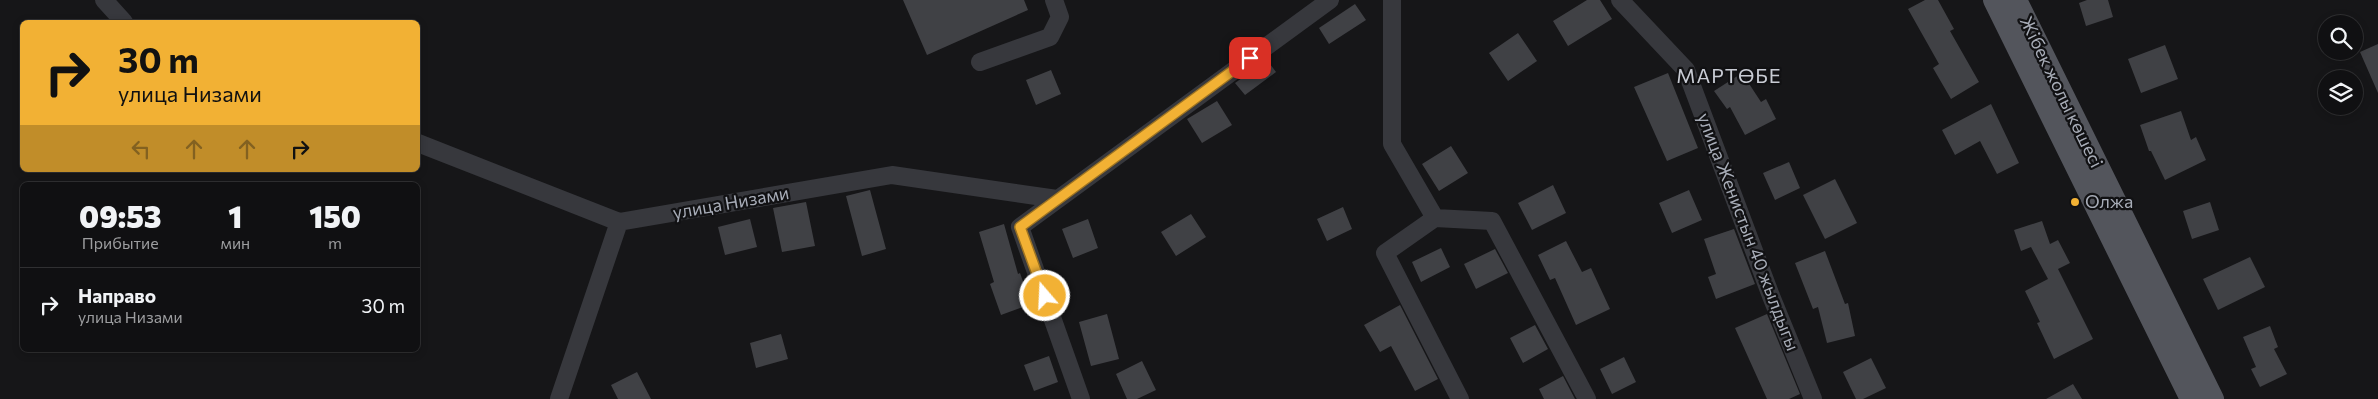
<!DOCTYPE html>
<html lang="ru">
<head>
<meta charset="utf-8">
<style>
	body { margin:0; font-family:Commissioner,sans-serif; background:#19191b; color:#f1f3f6; height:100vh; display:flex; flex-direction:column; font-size:19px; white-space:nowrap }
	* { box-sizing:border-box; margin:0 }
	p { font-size:16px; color:#9c9d9f }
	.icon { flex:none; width:28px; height:28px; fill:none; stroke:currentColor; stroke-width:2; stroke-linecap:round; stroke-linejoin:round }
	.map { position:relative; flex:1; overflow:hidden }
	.side { position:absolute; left:20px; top:182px; width:400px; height:170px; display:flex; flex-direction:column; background:#101012; border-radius:8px; box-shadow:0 2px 8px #0003,0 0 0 1px #303032 }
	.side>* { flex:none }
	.guide { position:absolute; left:20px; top:20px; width:400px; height:152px; border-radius:8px; box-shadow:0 2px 8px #0003,0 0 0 1px #303032; background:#f2b134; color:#111; overflow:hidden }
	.buttons { position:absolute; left:2318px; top:15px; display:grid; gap:10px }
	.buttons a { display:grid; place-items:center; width:45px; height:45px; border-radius:50%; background:#101012; box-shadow:0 2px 8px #0003,0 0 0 1px #303032; font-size:25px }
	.pin { position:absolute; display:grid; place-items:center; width:42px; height:42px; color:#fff; margin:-21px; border-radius:10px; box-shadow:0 2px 8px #0006 }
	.me { position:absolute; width:55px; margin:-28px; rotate:341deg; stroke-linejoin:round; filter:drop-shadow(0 0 4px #0008) }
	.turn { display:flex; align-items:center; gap:18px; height:105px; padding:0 15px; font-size:22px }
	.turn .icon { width:65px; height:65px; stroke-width:2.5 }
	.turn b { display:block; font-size:35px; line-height:42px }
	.lanes { display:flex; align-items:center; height:48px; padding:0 15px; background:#0003; justify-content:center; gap:25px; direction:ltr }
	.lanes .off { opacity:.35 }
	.eta { display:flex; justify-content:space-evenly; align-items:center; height:85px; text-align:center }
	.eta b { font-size:30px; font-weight:800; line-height:35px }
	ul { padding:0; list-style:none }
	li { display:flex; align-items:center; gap:15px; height:75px; padding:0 15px; border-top:1px solid #303032 }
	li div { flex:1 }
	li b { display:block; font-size:19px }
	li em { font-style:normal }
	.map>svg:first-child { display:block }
</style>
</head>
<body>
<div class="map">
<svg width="2378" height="399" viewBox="0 0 2378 399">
	<rect width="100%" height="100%" fill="#161618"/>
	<path fill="#404145" d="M 903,0 L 1024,0 L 1028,10 L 927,55 Z
		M 1587,0 L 1600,0 L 1612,19 L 1568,46 L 1553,21 Z
		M 1925,0 L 1938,0 L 1954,29 L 1950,31 L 1979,82 L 1951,99 L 1933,68 L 1939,64 L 1908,9 Z
		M 2087,0 L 2108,0 L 2113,17 L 2086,26 L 2079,3 Z
		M 1355,4 L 1366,20 L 1329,44 L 1319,28 Z
		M 1518,33 L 1537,61 L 1508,81 L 1489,53 Z
		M 2378,44 L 2378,93 L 2360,52 Z
		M 2165,45 L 2178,79 L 2141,93 L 2128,59 Z
		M 1267,60 L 1276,72 L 1245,95 L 1235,83 Z
		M 1051,70 L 1061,94 L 1036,105 L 1026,80 Z
		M 1668,73 L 1698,148 L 1667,161 L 1634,87 Z
		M 1742,73 L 1761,102 L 1766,99 L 1776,119 L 1745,135 L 1730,107 L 1727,109 L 1714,91 Z
		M 1217,101 L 1232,125 L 1202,143 L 1187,119 Z
		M 1991,104 L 2019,163 L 1997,174 L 1980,141 L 1955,155 L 1942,130 Z
		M 2181,111 L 2191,140 L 2196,137 L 2206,160 L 2165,180 L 2151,151 L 2149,151 L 2140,125 Z
		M 1451,146 L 1468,173 L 1439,191 L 1422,164 Z
		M 1789,162 L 1800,188 L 1775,200 L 1763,173 Z
		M 1835,179 L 1857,223 L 1825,239 L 1803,195 Z
		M 1553,185 L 1566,213 L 1532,230 L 1518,203 Z
		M 870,190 L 886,249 L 862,256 L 846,196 Z
		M 1689,190 L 1702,220 L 1672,233 L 1659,203 Z
		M 806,202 L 815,246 L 782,252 L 773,208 Z
		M 2210,202 L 2219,230 L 2192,239 L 2183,211 Z
		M 1343,207 L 1352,229 L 1327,241 L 1317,219 Z
		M 1191,214 L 1206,237 L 1176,256 L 1161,232 Z
		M 750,219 L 757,247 L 725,255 L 718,227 Z
		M 1088,219 L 1098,248 L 1073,258 L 1062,229 Z
		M 2042,221 L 2050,244 L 2058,240 L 2070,263 L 2058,269 L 2093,339 L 2054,359 L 2037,323 L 2040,322 L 2025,291 L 2048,279 L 2031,247 L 2021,251 L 2014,230 Z
		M 1004,224 L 1018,274 L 1020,273 L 1031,304 L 1001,315 L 990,284 L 994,282 L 979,232 Z
		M 1734,229 L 1755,284 L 1716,299 L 1708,277 L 1716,274 L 1704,239 Z
		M 1566,241 L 1582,272 L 1591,268 L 1610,309 L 1576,325 L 1555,278 L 1550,280 L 1538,255 Z
		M 1441,248 L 1450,267 L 1421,282 L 1412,262 Z
		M 1495,249 L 1508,273 L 1476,289 L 1464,264 Z
		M 1825,251 L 1845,304 L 1848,303 L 1855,336 L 1827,343 L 1818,307 L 1813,309 L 1795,263 Z
		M 2250,257 L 2265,287 L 2218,310 L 2203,279 Z
		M 1400,305 L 1438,379 L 1415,391 L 1391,346 L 1380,352 L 1364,325 Z
		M 1107,314 L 1119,359 L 1091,366 L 1079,322 Z
		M 1767,314 L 1800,394 L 1789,399 L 1767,399 L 1735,328 Z
		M 1535,325 L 1548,349 L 1523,363 L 1510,338 Z
		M 2270,326 L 2278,347 L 2274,349 L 2287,374 L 2260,387 L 2251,369 L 2256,367 L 2243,337 Z
		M 781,334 L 788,359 L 756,368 L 750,343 Z
		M 1049,356 L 1058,382 L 1034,391 L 1024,365 Z
		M 1624,357 L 1636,382 L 1612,394 L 1600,369 Z
		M 1871,358 L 1886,388 L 1863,399 L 1856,399 L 1843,372 Z
		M 1142,361 L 1156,390 L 1137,399 L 1127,399 L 1116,374 Z
		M 637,372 L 651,399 L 618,399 L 611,385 Z
		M 1563,376 L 1575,399 L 1544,399 L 1539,389 Z
		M 2073,384 L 2082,399 L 2046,399 Z"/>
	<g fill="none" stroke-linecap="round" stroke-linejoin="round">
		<path stroke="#37383d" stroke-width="18" d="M 104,0 L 124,22
			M 1392,0 L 1392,144 L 1435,218 L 1492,221 L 1587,399
			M 1620,0 L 1686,70 L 1771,296 L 1813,399
			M 980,62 L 1050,37 L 1060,17 L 1054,0
			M 418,143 L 619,222 L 892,175 L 1057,199
			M 1435,218 L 1385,253 L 1460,399
			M 559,399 L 619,222
			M 1081,399 L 1020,227 L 1330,0"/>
		<path stroke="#53555c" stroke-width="22" d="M 1994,0 L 2191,399
			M 2016,0 L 2213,399"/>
	</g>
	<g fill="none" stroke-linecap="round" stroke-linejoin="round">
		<g stroke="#9d7322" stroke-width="12">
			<path id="route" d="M 1045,296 L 1020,227 L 1250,58"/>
		</g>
		<use href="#route" stroke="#f2b134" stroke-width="9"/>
	</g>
	<circle fill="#f2b134" stroke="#111113" stroke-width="2" cx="2075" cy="202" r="5"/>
	<g text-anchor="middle" stroke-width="4.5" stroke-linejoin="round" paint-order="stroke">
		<g font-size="18" fill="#a8adb8" stroke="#111113">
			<text transform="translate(2061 92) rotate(64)" y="6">Жібек жолы көшесі</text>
			<text transform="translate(731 203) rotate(-10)" y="6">улица Низами</text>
			<text transform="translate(1748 232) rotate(69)" y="6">улица Женистын 40 жылдыгы</text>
		</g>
		<g font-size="18" fill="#a8adb8" stroke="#111113" text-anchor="start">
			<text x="2085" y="208">Олжа</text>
		</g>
		<g font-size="20" letter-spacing="1" fill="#c9ccd4" stroke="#111113">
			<text x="1729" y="83">МАРТӨБЕ</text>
		</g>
	</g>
</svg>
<div class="buttons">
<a><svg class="icon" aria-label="search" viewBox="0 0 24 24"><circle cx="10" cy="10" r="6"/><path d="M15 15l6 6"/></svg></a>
<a><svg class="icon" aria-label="layers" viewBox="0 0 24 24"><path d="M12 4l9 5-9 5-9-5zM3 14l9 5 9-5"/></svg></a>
</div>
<div class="pin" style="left:1250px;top:58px;background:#d93025"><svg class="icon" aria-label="arrive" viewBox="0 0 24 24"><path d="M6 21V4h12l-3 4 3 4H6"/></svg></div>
<svg class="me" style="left:1045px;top:296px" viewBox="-20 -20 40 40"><circle r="17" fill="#f2b134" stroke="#fff" stroke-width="3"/><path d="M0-11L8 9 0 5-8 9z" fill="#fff"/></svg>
<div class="guide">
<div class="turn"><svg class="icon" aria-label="right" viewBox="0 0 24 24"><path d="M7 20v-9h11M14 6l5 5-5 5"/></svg><div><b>30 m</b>улица Низами</div></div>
<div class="lanes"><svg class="icon off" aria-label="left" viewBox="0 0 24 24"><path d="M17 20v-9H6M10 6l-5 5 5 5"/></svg><svg class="icon off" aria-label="ahead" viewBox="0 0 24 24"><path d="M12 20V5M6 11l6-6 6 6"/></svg><svg class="icon off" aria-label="ahead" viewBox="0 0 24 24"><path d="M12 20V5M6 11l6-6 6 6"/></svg><svg class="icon" aria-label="right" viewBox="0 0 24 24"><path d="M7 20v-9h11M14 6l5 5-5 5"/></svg></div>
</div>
<section class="side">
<div class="eta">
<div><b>09:53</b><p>Прибытие</p></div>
<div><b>1</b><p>мин</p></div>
<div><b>150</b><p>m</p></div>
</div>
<ul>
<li><svg class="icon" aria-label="right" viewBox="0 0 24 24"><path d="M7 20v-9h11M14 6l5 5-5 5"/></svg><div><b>Направо</b><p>улица Низами</p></div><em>30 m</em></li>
</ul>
</section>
</div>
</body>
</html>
